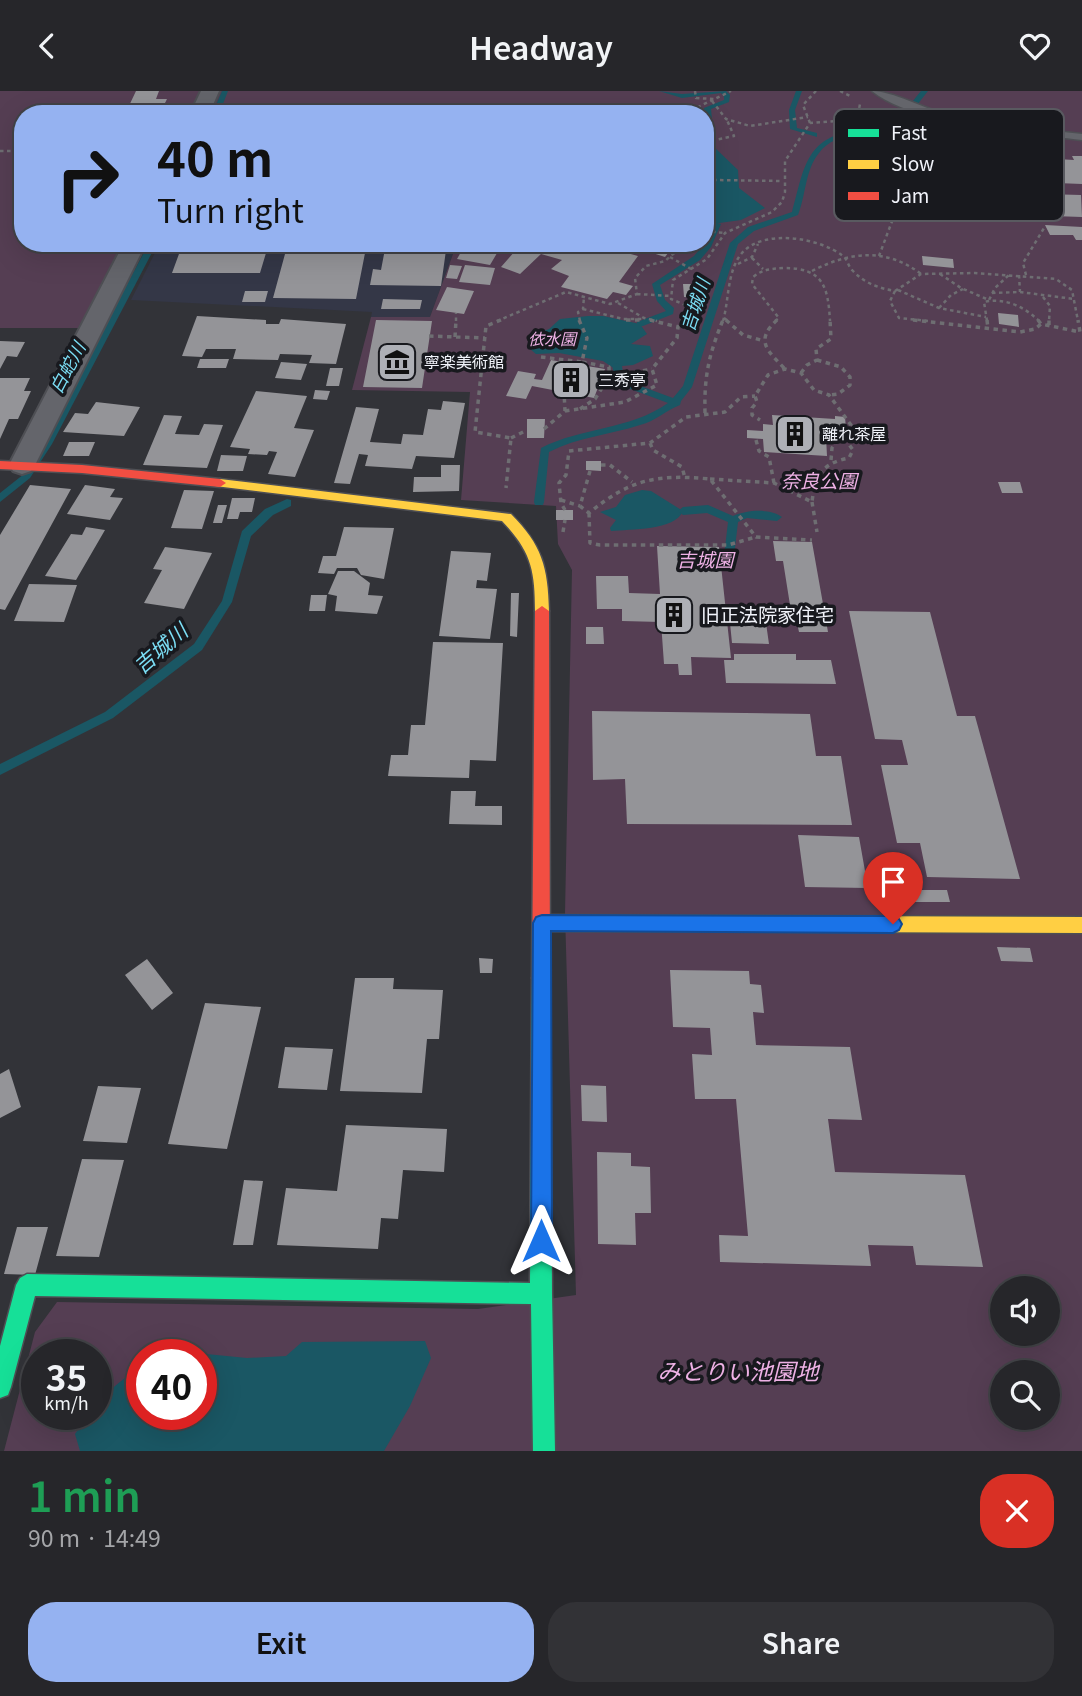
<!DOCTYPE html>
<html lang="en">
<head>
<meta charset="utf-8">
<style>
	body { margin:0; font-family:Georgia,"Noto Sans JP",serif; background:#323236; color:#f1f3f6; height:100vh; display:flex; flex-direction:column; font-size:26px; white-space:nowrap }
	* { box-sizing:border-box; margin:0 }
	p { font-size:23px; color:#a4a5a8 }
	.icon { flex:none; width:38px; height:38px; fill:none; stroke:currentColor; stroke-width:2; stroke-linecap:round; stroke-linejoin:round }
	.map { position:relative; height:1360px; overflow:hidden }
	.sheet { display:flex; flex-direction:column; background:#26262a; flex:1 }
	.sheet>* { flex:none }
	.guide { position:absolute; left:14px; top:14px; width:700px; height:147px; border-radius:28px; box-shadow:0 7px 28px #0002,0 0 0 2px #424347; background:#95b2f1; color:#111; overflow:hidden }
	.tools { position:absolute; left:990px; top:1185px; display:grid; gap:14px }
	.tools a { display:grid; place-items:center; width:70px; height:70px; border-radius:50%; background:#26262a; box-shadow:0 7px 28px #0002,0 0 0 2px #424347; font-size:35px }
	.speed { position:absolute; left:21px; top:1248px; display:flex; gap:14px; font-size:35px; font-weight:700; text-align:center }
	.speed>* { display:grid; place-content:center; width:91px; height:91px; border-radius:50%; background:#26262a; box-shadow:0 7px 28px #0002,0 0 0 2px #424347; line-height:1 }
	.speed small { font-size:18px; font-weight:400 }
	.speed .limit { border:10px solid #d22; background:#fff; color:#111 }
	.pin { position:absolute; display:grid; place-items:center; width:60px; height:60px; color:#fff; margin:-72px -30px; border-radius:50% 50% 50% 0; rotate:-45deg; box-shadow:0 0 7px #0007 }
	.pin .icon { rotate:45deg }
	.me { position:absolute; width:77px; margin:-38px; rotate:0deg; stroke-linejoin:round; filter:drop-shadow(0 0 5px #0008) }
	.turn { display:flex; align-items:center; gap:24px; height:147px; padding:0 28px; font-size:32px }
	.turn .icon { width:91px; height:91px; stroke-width:2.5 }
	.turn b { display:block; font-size:49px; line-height:60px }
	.round { display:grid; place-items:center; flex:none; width:74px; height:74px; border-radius:28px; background:#323236 }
	.overview { display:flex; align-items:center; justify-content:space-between; height:119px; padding:0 28px }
	h1 { font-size:42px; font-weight:600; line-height:52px; color:#1e9e55 }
	.cta { display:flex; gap:14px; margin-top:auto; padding:14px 28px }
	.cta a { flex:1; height:80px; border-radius:28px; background:#95b2f1; color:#111; font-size:28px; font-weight:600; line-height:80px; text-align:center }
	.cta a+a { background:#323236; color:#f1f3f6 }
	header { display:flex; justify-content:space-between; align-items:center; height:91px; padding:0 28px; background:#26262a; font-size:32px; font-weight:600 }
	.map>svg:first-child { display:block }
</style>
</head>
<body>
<header><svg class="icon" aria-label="back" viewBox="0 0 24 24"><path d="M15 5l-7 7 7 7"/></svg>Headway<svg class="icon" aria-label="heart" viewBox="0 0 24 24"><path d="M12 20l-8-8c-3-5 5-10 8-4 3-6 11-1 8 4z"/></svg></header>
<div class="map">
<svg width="1082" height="1360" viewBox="0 0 1082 1360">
	<rect width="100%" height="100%" fill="#323338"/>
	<path fill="#343747" d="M 532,12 L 532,23 L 221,23 L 225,14 Z
		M 160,152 L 457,152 L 430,226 L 371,226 L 372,221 L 131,209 Z"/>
	<path fill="#553e53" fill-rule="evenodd" d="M 0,0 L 1082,0 L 1082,1360 L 4,1360 L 35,1241 L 57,1211 L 478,1218 L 576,1204 L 565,822 L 572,479 L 558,453 L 556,415 L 461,409 L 470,301 L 352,299 L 371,226 L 430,226 L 457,152 L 705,152 L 705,23 L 532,23 L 531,12 L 194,15 L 190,23 L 23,23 L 23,152 L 125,152 L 78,237 L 0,237 ZM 1003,1197 L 1048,1197 L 1048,1242 L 1003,1242 ZM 37,1264 L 96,1264 L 96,1323 L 37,1323 ZM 142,1264 L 201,1264 L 201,1323 L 142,1323 ZM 1003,1281 L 1048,1281 L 1048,1326 L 1003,1326 Z"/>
	<path fill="#1a5764" d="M 705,54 L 713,55 L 738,79 L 739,97 L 765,117 L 741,129 L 705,134 L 705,102 L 713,89 L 705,85 Z
		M 588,225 L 603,225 L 640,233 L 647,243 L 631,253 L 650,255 L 653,265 L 633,274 L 612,276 L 603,270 L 559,262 L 536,263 L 529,257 L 529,246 L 549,238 L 560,228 Z
		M 642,399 L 651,400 L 683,420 C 675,440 630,438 611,440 L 610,437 L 616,429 L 600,421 L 616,416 L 625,404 Z
		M 425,1250 L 431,1267 L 410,1315 L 384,1360 L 80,1360 L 75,1343 L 89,1323 L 96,1323 L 96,1315 L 115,1295 L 142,1273 L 142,1323 L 201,1323 L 201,1264 L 167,1263 L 176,1260 L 247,1267 L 286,1265 L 302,1251 Z"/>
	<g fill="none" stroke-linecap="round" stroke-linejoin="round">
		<path fill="#1a5764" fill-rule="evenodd" d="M 222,0 L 228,0 L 219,23 L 212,23 Z
			M 659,0 L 682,3 L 726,0 L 730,4 L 729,11 L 711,18 L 714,50 L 705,54 L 705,49 L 707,47 L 704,17 L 724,9 L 724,6 L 721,2 L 682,7 Z
			M 796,0 L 802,0 L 795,19 L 797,37 L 817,42 L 817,46 L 790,38 L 789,19 Z
			M 921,0 L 928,0 C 918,12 909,28 895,35 C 870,47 837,38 819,62 C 805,79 806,104 798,124 L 754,140 L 738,153 L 692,296 L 681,310 L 680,314 C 666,319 656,330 640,334 C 609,344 578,346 549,361 L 544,411 L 543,414 L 535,414 L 534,411 L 541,357 C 582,336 630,339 668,312 L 617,293 L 612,275 L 614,273 L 617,272 L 622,275 L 624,289 L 673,307 L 683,295 L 730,152 L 748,136 L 792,121 C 804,79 805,46 855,40 C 869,38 885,37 896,28 C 906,21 913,9 921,0 Z
			M 714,131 L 721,133 L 711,156 L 700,169 L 660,194 L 665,209 L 674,217 L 673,223 L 643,235 L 637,235 L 637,231 L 666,220 L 657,210 L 652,193 L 694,165 L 705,152 Z
			M 149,152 L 157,152 L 52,353 L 30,387 L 0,411 L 0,402 L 24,383 L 42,353 Z
			M 287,408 L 291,409 L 291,415 L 273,424 L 251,445 L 232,511 L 202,559 L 113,627 L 0,684 L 0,673 L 105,621 L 194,553 L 222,510 L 242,440 L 265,418 Z
			M 708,414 L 733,425 C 747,419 770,417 782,426 L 777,430 L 747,427 L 738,431 L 733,474 L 728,478 L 723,474 L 728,431 L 707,422 L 683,424 L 678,420 L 683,416 Z"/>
	</g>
	<path fill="#949498" d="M 136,0 L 159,0 L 156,8 L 167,8 L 164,14 L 158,14 L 154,23 L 90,23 L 93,18 L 127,19 Z
		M 363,16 L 392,16 L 391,23 L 362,23 Z
		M 469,18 L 503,18 L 503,23 L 469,23 Z
		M 1072,65 L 1082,65 L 1082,93 L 1031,91 L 1023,66 L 1074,69 Z
		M 1044,103 L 1081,104 L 1082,126 L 1053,125 Z
		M 1045,134 L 1082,136 L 1082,149 L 1076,149 L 1073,144 L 1050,144 Z
		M 183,152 L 269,152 L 260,182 L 172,182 Z
		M 288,152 L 367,152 L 356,208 L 273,207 Z
		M 378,152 L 447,152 L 441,195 L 370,194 L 373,178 L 381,179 L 385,158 L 377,158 Z
		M 466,152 L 503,152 L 490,174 L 457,168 Z
		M 522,152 L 609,152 L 605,156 L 638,165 L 619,191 L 633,195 L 626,204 L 613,201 L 607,208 L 561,196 L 569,185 L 551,178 L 562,169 L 541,163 L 520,183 L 501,176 Z
		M 638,152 L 676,152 L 665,166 L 637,157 Z
		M 922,165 L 953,168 L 954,177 L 923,174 Z
		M 450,174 L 462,175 L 457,188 L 446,187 Z
		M 465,174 L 495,177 L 490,194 L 459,191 Z
		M 683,193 L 704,193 L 706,207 L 684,206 Z
		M 447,196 L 474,200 L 464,223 L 436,219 Z
		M 245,200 L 268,200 L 265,211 L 242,211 Z
		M 383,208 L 422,209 L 420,218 L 381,218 Z
		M 998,222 L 1018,224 L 1019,236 L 999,233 Z
		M 197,225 L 266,229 L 266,233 L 279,233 L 281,228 L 346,233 L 336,273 L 309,272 L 312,264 L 280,263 L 278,269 L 233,268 L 236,258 L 206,258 L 202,266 L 182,265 Z
		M 376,229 L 432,230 L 422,297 L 363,296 Z
		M 0,250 L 25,251 L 17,266 L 7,265 L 0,278 Z
		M 200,268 L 229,268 L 226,277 L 197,277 Z
		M 551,269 L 605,278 L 594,307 L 532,295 L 526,308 L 506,305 L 518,280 L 536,283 L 534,288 L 542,289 Z
		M 281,271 L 307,273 L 301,289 L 275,287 Z
		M 330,277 L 343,277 L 339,295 L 326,295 Z
		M 0,287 L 30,287 L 24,300 L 31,300 L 18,328 L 9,328 L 0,348 Z
		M 315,299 L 330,300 L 327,309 L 313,308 Z
		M 256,300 L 307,305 L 294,337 L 314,339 L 295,386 L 268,383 L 277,361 L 269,360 L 267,364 L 248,363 L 250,358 L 230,356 Z
		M 443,310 L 465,312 L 454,367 L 416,365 L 412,378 L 365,375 L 368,364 L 359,363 L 350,393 L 334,392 L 356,316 L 379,318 L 370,351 L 401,353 L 403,343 L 423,344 L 428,318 L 441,319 Z
		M 96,311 L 140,316 L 124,345 L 63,341 L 75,322 L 88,323 Z
		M 164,324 L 182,325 L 175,343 L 199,344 L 204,333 L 223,334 L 207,377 L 143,374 Z
		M 772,324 L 835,328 L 835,325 L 845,326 L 846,338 L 842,338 L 843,347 L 826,346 L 827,365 L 764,361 L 763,348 L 747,347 L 747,339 L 763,340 L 763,333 L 773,334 Z
		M 527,328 L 545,328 L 544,347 L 527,347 Z
		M 69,351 L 95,351 L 89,365 L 63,365 Z
		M 221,364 L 247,365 L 243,380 L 217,380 Z
		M 586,370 L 601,370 L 601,380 L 586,379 Z
		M 441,374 L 460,374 L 459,400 L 413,401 L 414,386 L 441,386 Z
		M 998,391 L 1020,391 L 1023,402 L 1002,402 Z
		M 30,394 L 71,398 L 5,519 L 0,518 L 0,444 Z
		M 85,394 L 115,398 L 110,406 L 123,407 L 110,429 L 67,423 Z
		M 184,399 L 214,400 L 202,438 L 171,437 Z
		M 232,407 L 255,407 L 252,421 L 240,421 L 238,428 L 227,428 Z
		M 218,414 L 227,414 L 222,432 L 213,432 Z
		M 556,419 L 573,419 L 573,429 L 556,429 Z
		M 86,436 L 105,439 L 76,489 L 45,485 L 71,443 L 82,444 Z
		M 344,436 L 394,437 L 384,488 L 361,484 L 357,477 L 337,477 L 334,483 L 318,482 L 323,465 L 336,465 Z
		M 773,450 L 812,451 L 828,541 L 799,541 L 797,532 L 766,532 L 769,553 L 732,552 L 729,522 L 763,523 L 761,514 L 790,514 L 783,470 L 776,470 Z
		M 657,455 L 719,456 L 731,567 L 691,566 L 692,584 L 679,584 L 678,573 L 664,573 L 661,531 L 622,530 L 622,518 L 597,518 L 596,485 L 628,485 L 629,502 L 660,503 Z
		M 165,456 L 212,462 L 184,518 L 144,512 L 162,479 L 153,478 Z
		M 451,460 L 491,462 L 487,490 L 477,489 L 476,497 L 497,498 L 490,548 L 439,545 Z
		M 338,480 L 354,480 L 370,492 L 368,504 L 383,505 L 377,523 L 335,520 L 337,505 L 328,503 Z
		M 29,493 L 77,494 L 64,531 L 14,530 Z
		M 511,502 L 519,502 L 517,546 L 510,545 Z
		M 311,504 L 327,504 L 325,520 L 309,520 Z
		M 849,520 L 930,521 L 957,625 L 975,625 L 1020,788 L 927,786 L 920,752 L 897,752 L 881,674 L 908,674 L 902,649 L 875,648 Z
		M 586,536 L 603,536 L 604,553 L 586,553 Z
		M 433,551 L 503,552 L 496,670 L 470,669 L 469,687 L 388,685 L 391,664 L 408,664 L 411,634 L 425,634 Z
		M 734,563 L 796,563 L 796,569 L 831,569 L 836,593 L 726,592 L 724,569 L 734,569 Z
		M 592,620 L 810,623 L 816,665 L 841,665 L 852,734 L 627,733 L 625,688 L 593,689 Z
		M 451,700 L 476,700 L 475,715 L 502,715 L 502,734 L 449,733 Z
		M 798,744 L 859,746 L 868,797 L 805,796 Z
		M 891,799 L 947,799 L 950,811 L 894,811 Z
		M 997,856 L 1030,857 L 1033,871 L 1001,870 Z
		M 479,867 L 493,868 L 492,882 L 480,882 Z
		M 147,868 L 173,902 L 152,919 L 125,884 Z
		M 670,879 L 749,880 L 750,893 L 761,894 L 764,922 L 753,921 L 756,954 L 850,956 L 862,1029 L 828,1028 L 835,1081 L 965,1084 L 983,1176 L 916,1174 L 913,1155 L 868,1154 L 871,1175 L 720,1171 L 719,1144 L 748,1145 L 736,1008 L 695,1008 L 692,963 L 712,964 L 710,937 L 673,936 Z
		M 355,887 L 394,887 L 393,898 L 443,899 L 439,948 L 427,948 L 422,1002 L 340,1000 Z
		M 205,912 L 261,916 L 227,1058 L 168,1053 Z
		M 285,956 L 333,958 L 327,999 L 278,997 Z
		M 9,978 L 21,1016 L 0,1027 L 0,983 Z
		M 581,994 L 606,995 L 607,1031 L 582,1030 Z
		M 98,995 L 141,997 L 127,1052 L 83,1050 Z
		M 346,1034 L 447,1038 L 444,1081 L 403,1079 L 398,1128 L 381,1127 L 378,1158 L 277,1154 L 286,1097 L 337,1100 Z
		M 597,1061 L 631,1062 L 631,1075 L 650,1076 L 651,1122 L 635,1122 L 636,1154 L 598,1153 Z
		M 82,1068 L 124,1069 L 99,1166 L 56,1165 Z
		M 244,1089 L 263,1090 L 253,1154 L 233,1154 Z
		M 17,1136 L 48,1136 L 35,1184 L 4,1183 Z"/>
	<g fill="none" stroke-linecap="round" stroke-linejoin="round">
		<g stroke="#4e4f54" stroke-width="3">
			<path id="lane" d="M 872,0 C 892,0 925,18 948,24 C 992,35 1037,38 1082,43 L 1082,49 C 1025,42 916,35 872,0 Z"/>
		</g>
		<g stroke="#4e4f54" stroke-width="4">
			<path id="street" d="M 201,0 L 219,0 L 209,23 L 190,23 Z
				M 124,152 L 146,152 L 35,374 L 31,380 L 22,383 L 13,380 L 9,374 Z"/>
		</g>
		<g stroke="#4e4f54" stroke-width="3">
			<path id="fast" d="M 541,878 L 547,881 L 550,887 L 552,1203 L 555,1360 L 533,1360 L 531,1213 L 35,1205 L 11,1296 L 8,1304 L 0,1307 L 0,1255 L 16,1194 L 20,1187 L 27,1183 L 530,1192 L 532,887 L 535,881 Z"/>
		</g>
		<g stroke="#4e4f54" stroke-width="3">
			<path id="slow" d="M 220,388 L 511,423 C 542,454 548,476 549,520 L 542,525 L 535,520 C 535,479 531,460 502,430 L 215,395 L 214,392 Z
				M 542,824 L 1082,826 L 1082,842 L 542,840 L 536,838 L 533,832 L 536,826 Z"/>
		</g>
		<g stroke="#4e4f54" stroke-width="3">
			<path id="jam" d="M 0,370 L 82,374 L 220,388 L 226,392 L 220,396 L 82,382 L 0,378 Z
				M 542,515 L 549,520 L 550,887 L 547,893 L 541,896 L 535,893 L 532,887 L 535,520 Z"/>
		</g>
		<path stroke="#6e6e72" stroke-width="2.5" stroke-dasharray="3.5 3.5" stroke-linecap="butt" d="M 695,0 L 696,7 L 714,8
			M 840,0 L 852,6
			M 712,10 L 726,28 L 750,35 L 808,26
			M 664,23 L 669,20 L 692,19 L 731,0
			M 810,32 L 803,14 L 816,0
			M 705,51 L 734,45 L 727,29
			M 0,60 L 23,60
			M 713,89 L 783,90
			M 705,140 L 725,142
			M 879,165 L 924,45
			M 670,166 L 691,178
			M 752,167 L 763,178
			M 738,173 L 752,166 L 758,153
			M 812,180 C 849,161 886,156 921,183
			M 940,183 L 961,197 L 989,209 L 995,197 L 1010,183
			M 1019,184 L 1020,201
			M 1026,184 L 1023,172 L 1044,137
			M 898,199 L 939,217 L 986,226
			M 895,200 L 890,210 L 899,227 L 929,230
			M 895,200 L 921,183 L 975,182 L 1056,188 L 1072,199 L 1078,230
			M 992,202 L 1020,201 L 1074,208
			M 637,203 L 671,205
			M 1043,206 L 1050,215 L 1049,230
			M 618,212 L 644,227 L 657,230
			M 939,217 L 951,204 L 963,198
			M 583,218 L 623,228 L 644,228
			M 724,227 L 728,230
			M 456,230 L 456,222
			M 497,230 L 566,201 L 610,213 L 637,203 L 635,187 L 646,175 L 665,170 L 686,152
			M 580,230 L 578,221 L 583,218 L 584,206
			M 681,230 L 690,216 L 671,208 L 673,189 L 707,168 L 725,142 L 772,121 L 782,111 L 785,101 L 785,70 L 810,32 L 838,30 L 858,23 L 860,13
			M 723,230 C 729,210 727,179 742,162 C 764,137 820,147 843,165 C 848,169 848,175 852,179 C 864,192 878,197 895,200
			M 775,230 L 779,227 L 752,193 L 753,186 C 763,178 770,178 784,177 C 823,177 828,195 830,230
			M 987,230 L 984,211 C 1004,206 1025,216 1039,230"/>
		<path stroke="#6e6e72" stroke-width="3.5" stroke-dasharray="4.5 4.5" stroke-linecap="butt" d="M 501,229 L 486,235 L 475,341 L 511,347 L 506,397
			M 626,229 L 641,229
			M 650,229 L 678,236
			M 726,229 L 743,244 L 764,250
			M 777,229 C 754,250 768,260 785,278
			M 913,229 L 1020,241 L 1035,238 L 1041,233 L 1080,241 L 1078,229
			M 987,229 L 988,238
			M 1038,229 L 1041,233
			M 1049,234 L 1049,229
			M 429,245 L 485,247
			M 455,246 L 456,229
			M 541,266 L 582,271 L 587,247 L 579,229
			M 817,269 L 841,276 L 850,286 L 850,294 L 838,303 L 830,304
			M 582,271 L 609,276 L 609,286 L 652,278
			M 801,282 L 807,274 L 817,269 L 816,258 L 831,248 L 830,229
			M 580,318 L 595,308 L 609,286
			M 565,320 L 625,311 L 657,294 L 652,278 L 677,247 L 678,236 L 682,229
			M 705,322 C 704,285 709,263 723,229
			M 544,338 L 565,320 L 564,301
			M 511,347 L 527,339
			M 756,349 L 759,360 L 769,366 L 774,392
			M 650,352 L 653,359 L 682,376 L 685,387
			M 831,369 L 832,357 L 837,350 L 845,348
			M 601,374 L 610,374 L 632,391
			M 590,380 L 580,415 L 589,422 C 630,388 657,383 710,388 L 756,446 L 812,449
			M 710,388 L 774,392 L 812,411 C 815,385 822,372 849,367 L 853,359 L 845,348 L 851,334 L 829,304 L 814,299 L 801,282 L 785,278 L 768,284 L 755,305 L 757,311 L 752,317 L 752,324 L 760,329
			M 561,409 L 580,415
			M 812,411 L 817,441
			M 565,419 L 561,412 L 559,392 L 566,384 L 569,360 L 650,352 L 686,326 L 725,321 L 741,306 L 755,305
			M 589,422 L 590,452 L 600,454 L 728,454 L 756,446
			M 563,441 L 565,429"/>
		<use href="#lane" fill="#64656b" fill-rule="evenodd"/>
		<use href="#street" fill="#64656b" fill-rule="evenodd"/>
		<use href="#fast" fill="#16e098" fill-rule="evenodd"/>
		<use href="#slow" fill="#ffcf43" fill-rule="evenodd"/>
		<use href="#jam" fill="#f24e42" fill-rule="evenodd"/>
	</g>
	<path fill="#1a73e8" stroke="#114b97" stroke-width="2" d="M 542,824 L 893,825 L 899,828 L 902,833 L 899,839 L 893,842 L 551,840 L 552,1150 L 548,1157 L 541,1160 L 534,1157 L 531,1150 L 533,832 L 536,826 Z"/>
	<defs>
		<g id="museum-square" transform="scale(2.0125)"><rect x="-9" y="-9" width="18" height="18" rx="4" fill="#aeb0b6" stroke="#18191e"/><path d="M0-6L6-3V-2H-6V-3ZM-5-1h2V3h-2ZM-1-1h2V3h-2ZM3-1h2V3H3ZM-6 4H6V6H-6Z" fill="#111"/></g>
		<g id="building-square" transform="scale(2.0125)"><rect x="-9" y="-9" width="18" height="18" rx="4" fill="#aeb0b6" stroke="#18191e"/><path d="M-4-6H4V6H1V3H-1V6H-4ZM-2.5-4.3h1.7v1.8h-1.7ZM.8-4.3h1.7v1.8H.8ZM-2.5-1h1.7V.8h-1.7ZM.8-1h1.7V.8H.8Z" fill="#111"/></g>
	</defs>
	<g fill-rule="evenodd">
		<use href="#museum-square" x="397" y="271"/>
		<use href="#building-square" x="571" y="289"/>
		<use href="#building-square" x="795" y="343"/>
		<use href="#building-square" x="674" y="524"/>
	</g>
	<g text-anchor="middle" stroke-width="7" stroke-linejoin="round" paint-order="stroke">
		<g font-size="16" font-style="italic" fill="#eeb1e5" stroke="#18191e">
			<text x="552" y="254">依水園</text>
		</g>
		<g font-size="16" fill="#f1f3fa" stroke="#18191e" text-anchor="start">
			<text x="424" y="277">寧楽美術館</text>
			<text x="598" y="295">三秀亭</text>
			<text x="822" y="349">離れ茶屋</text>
		</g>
		<g font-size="18" font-style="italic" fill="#7bddf4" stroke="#18191e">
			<text transform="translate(696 214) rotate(-72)" y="6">吉城川</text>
			<text transform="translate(68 277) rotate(-62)" y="6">白蛇川</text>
		</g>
		<g font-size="19" font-style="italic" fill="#eeb1e5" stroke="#18191e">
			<text x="819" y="397">奈良公園</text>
			<text x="705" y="476">吉城園</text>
		</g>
		<g font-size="19" fill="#f1f3fa" stroke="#18191e" text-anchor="start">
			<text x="701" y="531">旧正法院家住宅</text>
		</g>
		<g font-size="21" font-style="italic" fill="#7bddf4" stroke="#18191e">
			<text transform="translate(161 558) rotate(-41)" y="7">吉城川</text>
		</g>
		<g font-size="23" font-style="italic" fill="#eeb1e5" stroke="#18191e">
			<text x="738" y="1289">みとりい池園地</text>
		</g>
	</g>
	<rect x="834" y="18" width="230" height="112" rx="10" fill="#18191e" stroke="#595a60" stroke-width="2"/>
	<rect x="848" y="38" width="31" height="8" fill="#16e098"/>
	<rect x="848" y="69" width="31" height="9" fill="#ffcf43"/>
	<rect x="848" y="101" width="31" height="8" fill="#f24e42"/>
	<g font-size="19" fill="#f1f3fa">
		<text x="891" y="49">Fast</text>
		<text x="891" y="80">Slow</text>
		<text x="891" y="112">Jam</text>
	</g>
</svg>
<div class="tools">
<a><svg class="icon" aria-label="sound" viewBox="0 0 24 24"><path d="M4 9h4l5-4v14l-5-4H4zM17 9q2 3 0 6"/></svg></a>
<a><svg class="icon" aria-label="search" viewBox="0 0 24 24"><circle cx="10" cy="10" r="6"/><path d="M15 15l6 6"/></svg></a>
</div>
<div class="speed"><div>35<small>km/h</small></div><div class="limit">40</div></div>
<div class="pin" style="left:893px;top:833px;background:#d93025"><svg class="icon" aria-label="arrive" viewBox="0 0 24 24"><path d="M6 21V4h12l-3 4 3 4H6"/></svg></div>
<svg class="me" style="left:541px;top:1150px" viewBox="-20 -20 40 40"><path d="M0-17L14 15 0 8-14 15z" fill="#1a73e8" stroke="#fff" stroke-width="4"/></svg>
<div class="guide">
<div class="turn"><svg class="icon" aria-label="right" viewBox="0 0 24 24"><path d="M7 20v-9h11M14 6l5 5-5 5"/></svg><div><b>40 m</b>Turn right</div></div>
</div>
</div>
<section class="sheet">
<div class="overview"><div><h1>1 min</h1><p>90 m · 14:49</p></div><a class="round" style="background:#d93025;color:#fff"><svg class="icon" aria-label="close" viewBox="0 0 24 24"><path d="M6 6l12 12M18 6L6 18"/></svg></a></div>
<div class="cta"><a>Exit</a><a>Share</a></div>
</section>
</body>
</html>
